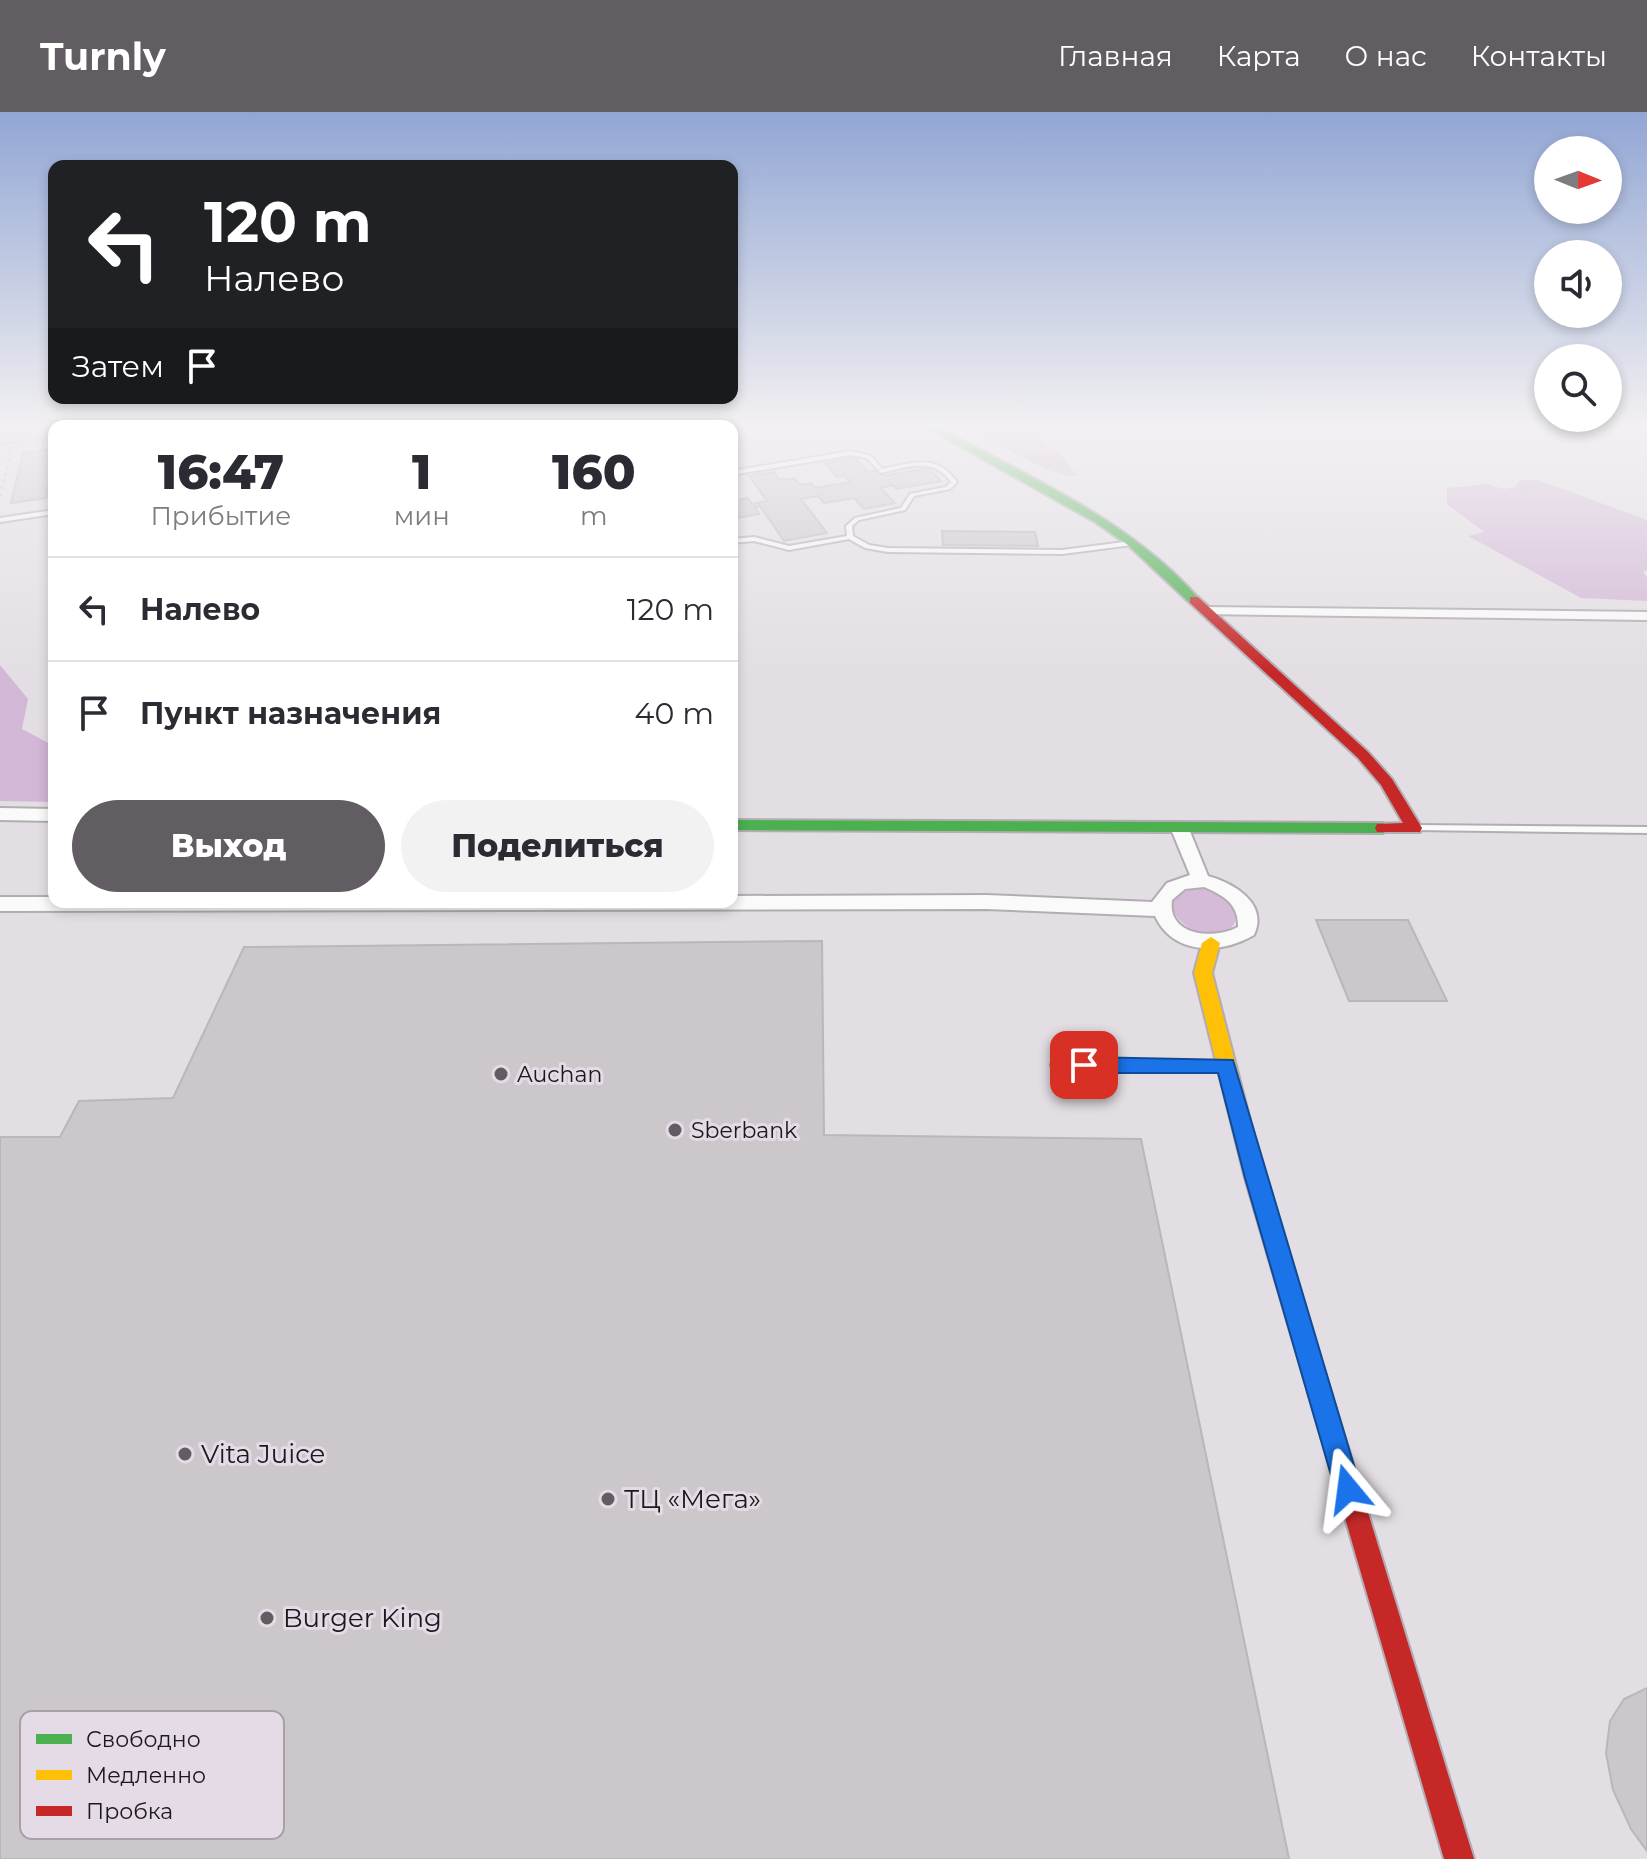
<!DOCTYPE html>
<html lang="ru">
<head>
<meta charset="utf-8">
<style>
	body { margin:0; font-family:Montserrat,sans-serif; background:#f2f2f3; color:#2b2b33; height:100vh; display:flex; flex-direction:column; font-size:30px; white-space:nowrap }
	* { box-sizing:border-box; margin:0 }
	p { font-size:26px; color:#7c7c81 }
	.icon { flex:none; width:44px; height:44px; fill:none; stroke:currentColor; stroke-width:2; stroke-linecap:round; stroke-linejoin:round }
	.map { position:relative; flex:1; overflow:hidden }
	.details { position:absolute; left:48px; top:308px; width:690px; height:488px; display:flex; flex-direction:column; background:#fff; border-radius:16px; box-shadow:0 4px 12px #0003 }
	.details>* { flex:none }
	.guide { position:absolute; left:48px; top:48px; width:690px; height:244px; border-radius:16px; box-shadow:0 4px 12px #0003; background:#202124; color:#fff; overflow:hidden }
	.needle { width:52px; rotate:91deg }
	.controls { position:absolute; left:1534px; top:24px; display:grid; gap:16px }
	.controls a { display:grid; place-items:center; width:88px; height:88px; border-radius:50%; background:#fff; box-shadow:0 4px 12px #0003; font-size:40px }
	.pin { position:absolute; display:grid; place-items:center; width:68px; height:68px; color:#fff; margin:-34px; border-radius:16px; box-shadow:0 4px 12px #0006 }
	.me { position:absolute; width:88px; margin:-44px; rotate:344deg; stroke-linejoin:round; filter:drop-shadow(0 0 6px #0008) }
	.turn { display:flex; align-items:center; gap:28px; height:168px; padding:0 24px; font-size:36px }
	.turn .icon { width:104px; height:104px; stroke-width:2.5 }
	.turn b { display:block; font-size:56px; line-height:68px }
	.then { display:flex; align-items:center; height:76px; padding:0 24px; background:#0003; gap:16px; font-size:30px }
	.eta { display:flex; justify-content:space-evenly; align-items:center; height:136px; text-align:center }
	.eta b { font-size:48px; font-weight:800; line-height:56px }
	.button { display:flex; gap:16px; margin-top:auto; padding:16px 24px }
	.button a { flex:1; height:92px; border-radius:48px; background:#625d62; color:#fff; font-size:32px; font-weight:800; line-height:92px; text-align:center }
	.button a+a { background:#f2f2f3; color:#2b2b33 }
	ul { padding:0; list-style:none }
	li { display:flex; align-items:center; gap:24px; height:104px; padding:0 24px; border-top:2px solid #e1e1e2 }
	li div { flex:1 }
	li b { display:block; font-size:30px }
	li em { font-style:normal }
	header { display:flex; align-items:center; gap:48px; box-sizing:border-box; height:112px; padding:0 40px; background:#625d62; color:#fff }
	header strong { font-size:38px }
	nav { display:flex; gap:44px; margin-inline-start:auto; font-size:28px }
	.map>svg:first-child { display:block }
</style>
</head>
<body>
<header>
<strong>Turnly</strong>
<nav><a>Главная</a><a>Карта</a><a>О нас</a><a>Контакты</a></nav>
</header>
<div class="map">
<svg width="1647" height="1747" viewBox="0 0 1647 1747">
	<rect width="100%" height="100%" fill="#e3dee3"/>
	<path fill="#d5bbd8" d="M 1202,776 L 1229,788 L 1237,800 C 1236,837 1176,823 1172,793 L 1175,784 L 1191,777 Z"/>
	<path fill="#d2b7d6" d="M 980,316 L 1040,316 L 1043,320 L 1037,325 L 1044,327 L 1045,333 L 1057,338 L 1077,364 C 1060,368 990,331 980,316 Z
		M 1520,368 L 1538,368 L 1647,408 L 1647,458 L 1643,460 L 1647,465 L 1647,489 L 1581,486 L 1468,424 L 1484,420 L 1447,392 L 1447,376 L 1487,372 L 1504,377 L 1515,375 Z
		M 0,553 L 28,587 L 22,617 L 54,634 L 54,690 L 0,689 Z"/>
	<path fill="#cbc7cb" stroke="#bab6bb" stroke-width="2" d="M 54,316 L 54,325 L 0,333 L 0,322 Z
		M 54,337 L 46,386 L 11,391 L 23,341 Z
		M 855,346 L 868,360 L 879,358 L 884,364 L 928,356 L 941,369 L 896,377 L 893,373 L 881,376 L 895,391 L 864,397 L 854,386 L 824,391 L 818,384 L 801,387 L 827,421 L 784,429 L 760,394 L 755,395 L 759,402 L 732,407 L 732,389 L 748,386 L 752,392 L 767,389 L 749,364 L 774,360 L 780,368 L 794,366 L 800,373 L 811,371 L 815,376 L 850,370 L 845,364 L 837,365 L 825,351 Z
		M 942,419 L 1035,420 L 1038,434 L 943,433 Z
		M 1316,808 L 1408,808 L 1447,889 L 1349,889 Z
		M 822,829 L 824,1023 L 1141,1027 L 1289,1747 L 0,1747 L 0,1025 L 60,1025 L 79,989 L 173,986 L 244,835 Z
		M 1647,1576 L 1647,1739 L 1631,1717 L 1613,1678 L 1606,1641 L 1610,1609 L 1624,1587 Z"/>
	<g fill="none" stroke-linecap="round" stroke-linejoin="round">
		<g stroke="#b1adb2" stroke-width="4">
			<path id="lane" d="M 851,339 L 871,344 L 882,357 C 912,351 937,341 957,370 L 950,377 L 914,384 L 905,398 L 859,408 L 852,414 L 853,424 L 869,433 L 888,436 L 1062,438 L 1132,429 L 1135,431 L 1132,433 L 1062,442 L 888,440 L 865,436 L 849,427 L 789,438 L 754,429 L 732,431 L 732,427 L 754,425 L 789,434 L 847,424 L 846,414 L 855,406 L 901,396 L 910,382 L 946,375 L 951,370 C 933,344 907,355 881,361 L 867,346 L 851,343 L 732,363 L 732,359 Z
				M 54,398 L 54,402 L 0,410 L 0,406 Z
				M 1416,713 L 1647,715 L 1647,721 L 1413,718 L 1412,716 L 1413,714 Z
				M 1056,949 L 1224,949 L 1228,950 L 1229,953 L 1228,956 L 1224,957 L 1056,957 L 1052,956 L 1051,953 L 1052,950 Z"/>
		</g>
		<g stroke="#b1adb2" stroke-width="4">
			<path id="street" d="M 1208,495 L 1647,500 L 1647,508 L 1203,502 L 1203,496 Z
				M 0,696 L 54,697 L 54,709 L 0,708 Z
				M 1180,711 L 1189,717 L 1208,764 C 1233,771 1269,791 1254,823 C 1220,843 1173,843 1155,804 L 986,797 L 0,799 L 0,785 L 54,785 L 54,790 L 732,790 L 732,784 L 986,783 L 1152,790 L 1167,771 L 1190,763 L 1171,717 ZM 1204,775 C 1223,783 1239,792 1238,815 C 1214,828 1167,824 1172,788 L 1185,777 Z"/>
		</g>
		<g stroke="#b1adb2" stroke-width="4">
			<path id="fast" d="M 927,316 L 940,316 C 1030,366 1132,409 1200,488 L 1190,491 L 1128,433 L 1095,410 Z
				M 732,708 L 1383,711 L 1391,716 L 1383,721 L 732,718 Z"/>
		</g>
		<g stroke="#b1adb2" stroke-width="4">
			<path id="slow" d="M 1211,825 L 1220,831 L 1212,861 L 1265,1066 L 1358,1368 L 1355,1377 L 1346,1380 L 1337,1377 L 1334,1368 L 1245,1066 L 1194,861 L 1202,831 Z"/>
		</g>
		<g stroke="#b1adb2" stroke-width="4">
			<path id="jam" d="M 1190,485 L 1198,485 L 1368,640 L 1392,667 L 1422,716 L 1420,720 L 1377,720 L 1375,716 L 1377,712 L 1403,711 L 1381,673 L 1358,646 L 1190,491 Z
				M 1346,1356 L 1355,1359 L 1358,1368 L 1474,1747 L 1444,1747 L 1334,1368 L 1337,1359 Z"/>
		</g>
		<path stroke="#c2c0c2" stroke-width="3" stroke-dasharray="3 4" stroke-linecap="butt" d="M 0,338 L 54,330
			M 0,384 L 12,336"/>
		<use href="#lane" fill="#fbfafb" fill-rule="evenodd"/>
		<use href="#street" fill="#fbfafb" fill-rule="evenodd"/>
		<use href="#fast" fill="#4caf50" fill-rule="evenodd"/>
		<use href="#slow" fill="#ffc107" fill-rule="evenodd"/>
		<use href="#jam" fill="#c62828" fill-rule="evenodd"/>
	</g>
	<linearGradient id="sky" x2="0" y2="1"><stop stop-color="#92a6d4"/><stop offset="0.56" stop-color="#f2f0f2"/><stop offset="1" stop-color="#f2f0f2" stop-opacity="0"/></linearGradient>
	<rect width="1647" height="561" fill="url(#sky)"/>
	<path fill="#1a73e8" stroke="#114b97" stroke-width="2" d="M 1084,945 L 1233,948 L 1361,1377 L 1357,1386 L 1348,1390 L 1339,1386 L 1335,1377 L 1245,1066 L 1218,961 L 1084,961 L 1077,959 L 1075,953 L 1077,947 Z"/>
	<g fill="#625d62" stroke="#e4dbe6" stroke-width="3">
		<circle cx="501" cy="962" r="8"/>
		<circle cx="675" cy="1018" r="8"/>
		<circle cx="185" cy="1342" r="8"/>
		<circle cx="608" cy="1387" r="8"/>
		<circle cx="267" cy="1506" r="8"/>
	</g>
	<g text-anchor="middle" stroke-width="6" stroke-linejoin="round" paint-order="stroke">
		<g font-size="22" fill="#1c181c" stroke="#e4dbe6" text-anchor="start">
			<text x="517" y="970">Auchan</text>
			<text x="691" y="1026">Sberbank</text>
		</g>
		<g font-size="26" fill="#1c181c" stroke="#e4dbe6" text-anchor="start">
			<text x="201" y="1351">Vita Juice</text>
			<text x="624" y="1396">ТЦ «Мега»</text>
			<text x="283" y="1515">Burger King</text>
		</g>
	</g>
	<rect x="20" y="1599" width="264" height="128" rx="12" fill="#e4dbe6" stroke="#a8a0a9" stroke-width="2"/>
	<rect x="36" y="1622" width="36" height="10" fill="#4caf50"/>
	<rect x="36" y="1658" width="36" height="10" fill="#ffc107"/>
	<rect x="36" y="1694" width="36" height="10" fill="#c62828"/>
	<g font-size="22" fill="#1c181c">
		<text x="86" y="1635">Свободно</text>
		<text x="86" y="1671">Медленно</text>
		<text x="86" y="1707">Пробка</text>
	</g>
</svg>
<div class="controls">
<a><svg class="needle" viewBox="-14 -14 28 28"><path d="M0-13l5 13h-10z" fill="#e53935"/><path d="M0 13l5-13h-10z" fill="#7c7c81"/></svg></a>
<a><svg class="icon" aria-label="sound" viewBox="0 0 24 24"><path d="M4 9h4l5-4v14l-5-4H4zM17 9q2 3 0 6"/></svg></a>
<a><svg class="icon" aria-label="search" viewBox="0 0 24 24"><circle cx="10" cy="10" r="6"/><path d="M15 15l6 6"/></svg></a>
</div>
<div class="pin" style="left:1084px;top:953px;background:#d93025"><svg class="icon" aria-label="arrive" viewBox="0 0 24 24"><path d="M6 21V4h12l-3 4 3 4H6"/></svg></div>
<svg class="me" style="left:1348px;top:1377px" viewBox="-20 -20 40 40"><path d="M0-17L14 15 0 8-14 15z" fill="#1a73e8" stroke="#fff" stroke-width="4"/></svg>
<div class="guide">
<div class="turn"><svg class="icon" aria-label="left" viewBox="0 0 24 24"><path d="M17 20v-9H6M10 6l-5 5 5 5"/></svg><div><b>120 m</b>Налево</div></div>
<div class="then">Затем<svg class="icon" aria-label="arrive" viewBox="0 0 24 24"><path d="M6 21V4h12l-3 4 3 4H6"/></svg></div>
</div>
<section class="details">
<div class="eta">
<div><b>16:47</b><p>Прибытие</p></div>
<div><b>1</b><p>мин</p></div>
<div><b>160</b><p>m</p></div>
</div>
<ul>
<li><svg class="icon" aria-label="left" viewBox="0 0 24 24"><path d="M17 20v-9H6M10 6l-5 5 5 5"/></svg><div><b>Налево</b></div><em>120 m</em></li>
<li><svg class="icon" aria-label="arrive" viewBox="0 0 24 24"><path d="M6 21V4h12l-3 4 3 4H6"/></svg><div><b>Пункт назначения</b></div><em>40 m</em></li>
</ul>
<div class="button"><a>Выход</a><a>Поделиться</a></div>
</section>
</div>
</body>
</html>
